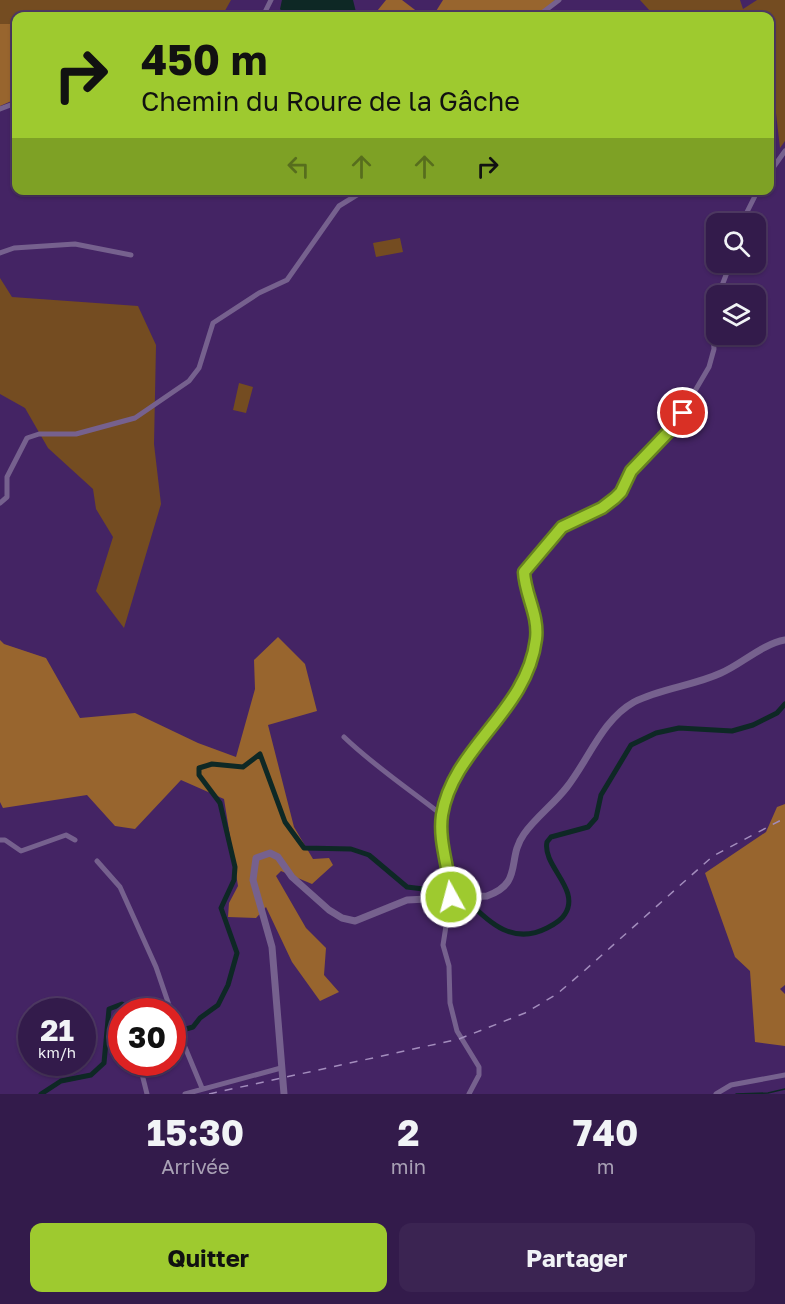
<!DOCTYPE html>
<html lang="fr">
<head>
<meta charset="utf-8">
<style>
	body { margin:0; font-family:"Golos Text",sans-serif; background:#3b2452; color:#f1f3f6; height:100vh; display:flex; flex-direction:column; font-size:22px; white-space:nowrap }
	* { box-sizing:border-box; margin:0 }
	p { font-size:20px; color:#a9a1b5 }
	.icon { flex:none; width:33px; height:33px; fill:none; stroke:currentColor; stroke-width:2; stroke-linecap:round; stroke-linejoin:round }
	.map { position:relative; height:1094px; overflow:hidden }
	.side { display:flex; flex-direction:column; background:#331b4b; flex:1 }
	.side>* { flex:none }
	.hud { position:absolute; left:12px; top:12px; width:762px; height:183px; border-radius:12px; box-shadow:0 2px 4px #0004,0 0 0 2px #4e3963; background:#9eca2f; color:#111; overflow:hidden }
	.controls { position:absolute; left:706px; top:213px; display:grid; gap:12px }
	.controls a { display:grid; place-items:center; width:60px; height:60px; border-radius:12px; background:#331b4b; box-shadow:0 2px 4px #0004,0 0 0 2px #4e3963; font-size:30px }
	.speed { position:absolute; left:18px; top:998px; display:flex; gap:12px; font-size:30px; font-weight:700; text-align:center }
	.speed>* { display:grid; place-content:center; width:78px; height:78px; border-radius:50%; background:#331b4b; box-shadow:0 2px 4px #0004,0 0 0 2px #4e3963; line-height:1 }
	.speed small { font-size:15px; font-weight:400 }
	.speed .limit { border:9px solid #d22; background:#fff; color:#111 }
	.pin { position:absolute; display:grid; place-items:center; width:51px; height:51px; color:#fff; margin:-26px; border:3px solid #fff; border-radius:50%; box-shadow:0 2px 6px #0007 }
	.me { position:absolute; width:66px; margin:-33px; rotate:353deg; stroke-linejoin:round; filter:drop-shadow(0 0 4px #0008) }
	.turn { display:flex; align-items:center; gap:21px; height:126px; padding:0 30px; font-size:27px }
	.turn .icon { width:78px; height:78px; stroke-width:2.5 }
	.turn b { display:block; font-size:42px; line-height:51px }
	.lanes { display:flex; align-items:center; height:57px; padding:0 30px; background:#0003; justify-content:center; gap:30px; direction:ltr }
	.lanes .off { opacity:.35 }
	.eta { display:flex; justify-content:space-evenly; align-items:center; height:102px; text-align:center }
	.eta b { font-size:36px; font-weight:700; line-height:42px }
	.button { display:flex; gap:12px; margin-top:auto; padding:12px 30px }
	.button a { flex:1; height:69px; border-radius:12px; background:#9eca2f; color:#111; font-size:24px; font-weight:700; line-height:69px; text-align:center }
	.button a+a { background:#3b2452; color:#f1f3f6 }
	.map>svg:first-child { display:block }
</style>
</head>
<body>
<div class="map">
<svg width="785" height="1094" viewBox="0 0 785 1094">
	<rect width="100%" height="100%" fill="#442464"/>
	<path fill="#744c21" d="M 0,0 L 231,0 L 222,16 L 16,16 L 16,24 L 0,24 Z
		M 640,0 L 740,0 L 743,9 L 757,0 L 785,0 L 785,141 L 780,148 L 770,61 L 770,16 L 641,16 L 650,11 Z
		M 400,238 L 403,252 L 376,257 L 373,243 Z
		M 0,278 L 12,297 L 138,306 L 156,345 L 154,444 L 161,504 L 124,628 L 96,591 L 113,537 L 96,509 L 93,489 L 48,448 L 25,408 L 0,394 Z
		M 239,383 L 253,387 L 246,413 L 233,410 Z"/>
	<path fill="#98652e" d="M 386,0 L 402,0 L 423,16 L 373,16 Z
		M 443,0 L 555,0 L 541,16 L 433,16 Z
		M 0,24 L 16,24 L 16,99 L 0,106 Z
		M 278,637 L 305,664 L 317,711 L 268,725 L 294,827 L 313,859 L 329,858 L 333,865 L 312,884 L 281,871 L 276,876 L 306,928 L 326,948 L 324,975 L 339,992 L 320,1001 L 292,962 L 266,907 L 256,918 L 228,917 L 229,903 L 238,886 L 224,799 L 181,780 L 135,829 L 115,826 L 87,795 L 3,808 L 0,802 L 0,640 L 4,644 L 46,658 L 80,718 L 135,713 L 198,743 L 236,757 L 255,689 L 254,660 Z
		M 785,804 L 785,985 L 780,989 L 785,994 L 785,1046 L 755,1042 L 750,971 L 735,957 L 705,873 L 766,832 L 777,807 Z"/>
	<path fill="#0e2825" d="M 282,0 L 353,0 L 357,16 L 286,16 L 280,9 Z"/>
	<g fill="none" stroke-linecap="round" stroke-linejoin="round">
		<path stroke="#0e2825" stroke-width="1.5" d="M 736,1094 L 768,1093 L 785,1089"/>
		<path stroke="#0e2825" stroke-width="5" d="M 468,901 C 490,924 514,945 547,928 C 553,925 561,921 565,914 C 581,889 542,866 547,842 L 551,837 L 588,827 L 596,818 L 601,795 L 631,745 L 656,733 L 679,728 L 732,731 L 753,725 L 777,713 L 785,704
			M 179,1031 L 193,1027 L 200,1018 L 218,1005 L 228,985 L 237,953 L 221,908 L 234,880 L 235,867 L 220,803 L 199,775 L 199,768 L 212,764 L 243,767 L 260,754 L 285,822 L 304,848 L 351,849 L 369,855 L 407,887 L 448,892
			M 41,1094 L 61,1081 L 91,1075 L 104,1063 L 109,1009 L 122,1004 L 133,1011"/>
		<path stroke="#76618e" stroke-width="5" d="M 263,16 L 271,0
			M 538,16 L 559,0
			M 0,109 L 16,103
			M 770,172 L 785,151
			M 741,224 L 758,190
			M 0,253 L 14,248 L 75,244 L 131,255
			M 718,296 L 731,262
			M 0,503 L 7,497 L 7,477 L 27,438 L 39,434 L 76,434 L 135,418 L 189,381 L 199,368 L 213,323 L 259,293 L 287,280 L 339,206 L 365,190
			M 344,737 C 374,766 409,789 442,815
			M 0,840 L 5,840 L 21,851 L 66,835 L 75,840
			M 97,861 L 120,887 L 156,967 L 171,1011
			M 451,897 L 442,815 L 458,771 L 519,693 L 527,670 L 537,627 L 524,572 L 562,527 L 602,508 L 615,498 L 621,492 L 631,471 L 675,425 L 709,367 L 714,349 L 712,324 L 717,300
			M 429,900 L 446,904 L 449,907 L 443,945 L 449,966 L 450,1003 L 457,1031 L 479,1067 L 479,1075 L 469,1094
			M 172,1016 L 202,1088
			M 142,1074 L 147,1094
			M 185,1094 L 281,1068
			M 716,1094 L 731,1085 L 785,1075"/>
		<path stroke="#76618e" stroke-width="7" d="M 284,1094 L 272,947 L 253,880 L 256,858 L 270,853 L 278,857 L 292,877 L 329,910 L 342,918 L 355,921 L 407,900 L 487,896 C 524,883 506,859 524,834 C 536,817 554,804 567,787 C 589,759 602,720 634,702 C 661,688 693,686 721,673 C 742,664 762,644 785,640"/>
		<path stroke="#a38dbd" stroke-width="1.5" stroke-dasharray="8 8" stroke-linecap="butt" d="M 209,1094 L 459,1039 L 525,1013 L 557,994 L 584,971 L 713,856 L 785,818"/>
	</g>
	<g fill="none" stroke-linecap="round" stroke-linejoin="round">
		<g stroke="#67831f" stroke-width="15">
			<path id="route" d="M 451,897 C 450,870 438,842 442,815 C 453,747 527,712 536,639 C 539,615 525,595 524,572 L 562,527 L 602,508 L 615,498 L 621,492 L 631,471 L 675,425 L 683,413"/>
		</g>
		<use href="#route" stroke="#9eca2f" stroke-width="10"/>
	</g>
</svg>
<div class="controls">
<a><svg class="icon" aria-label="search" viewBox="0 0 24 24"><circle cx="10" cy="10" r="6"/><path d="M15 15l6 6"/></svg></a>
<a><svg class="icon" aria-label="layers" viewBox="0 0 24 24"><path d="M12 4l9 5-9 5-9-5zM3 14l9 5 9-5"/></svg></a>
</div>
<div class="speed"><div>21<small>km/h</small></div><div class="limit">30</div></div>
<div class="pin" style="left:683px;top:413px;background:#d93025"><svg class="icon" aria-label="arrive" viewBox="0 0 24 24"><path d="M6 21V4h12l-3 4 3 4H6"/></svg></div>
<svg class="me" style="left:451px;top:897px" viewBox="-20 -20 40 40"><circle r="17" fill="#9eca2f" stroke="#fff" stroke-width="3"/><path d="M0-11L8 9 0 5-8 9z" fill="#fff"/></svg>
<div class="hud">
<div class="turn"><svg class="icon" aria-label="right" viewBox="0 0 24 24"><path d="M7 20v-9h11M14 6l5 5-5 5"/></svg><div><b>450 m</b>Chemin du Roure de la Gâche</div></div>
<div class="lanes"><svg class="icon off" aria-label="left" viewBox="0 0 24 24"><path d="M17 20v-9H6M10 6l-5 5 5 5"/></svg><svg class="icon off" aria-label="ahead" viewBox="0 0 24 24"><path d="M12 20V5M6 11l6-6 6 6"/></svg><svg class="icon off" aria-label="ahead" viewBox="0 0 24 24"><path d="M12 20V5M6 11l6-6 6 6"/></svg><svg class="icon" aria-label="right" viewBox="0 0 24 24"><path d="M7 20v-9h11M14 6l5 5-5 5"/></svg></div>
</div>
</div>
<section class="side">
<div class="eta">
<div><b>15:30</b><p>Arrivée</p></div>
<div><b>2</b><p>min</p></div>
<div><b>740</b><p>m</p></div>
</div>
<div class="button"><a>Quitter</a><a>Partager</a></div>
</section>
</body>
</html>
